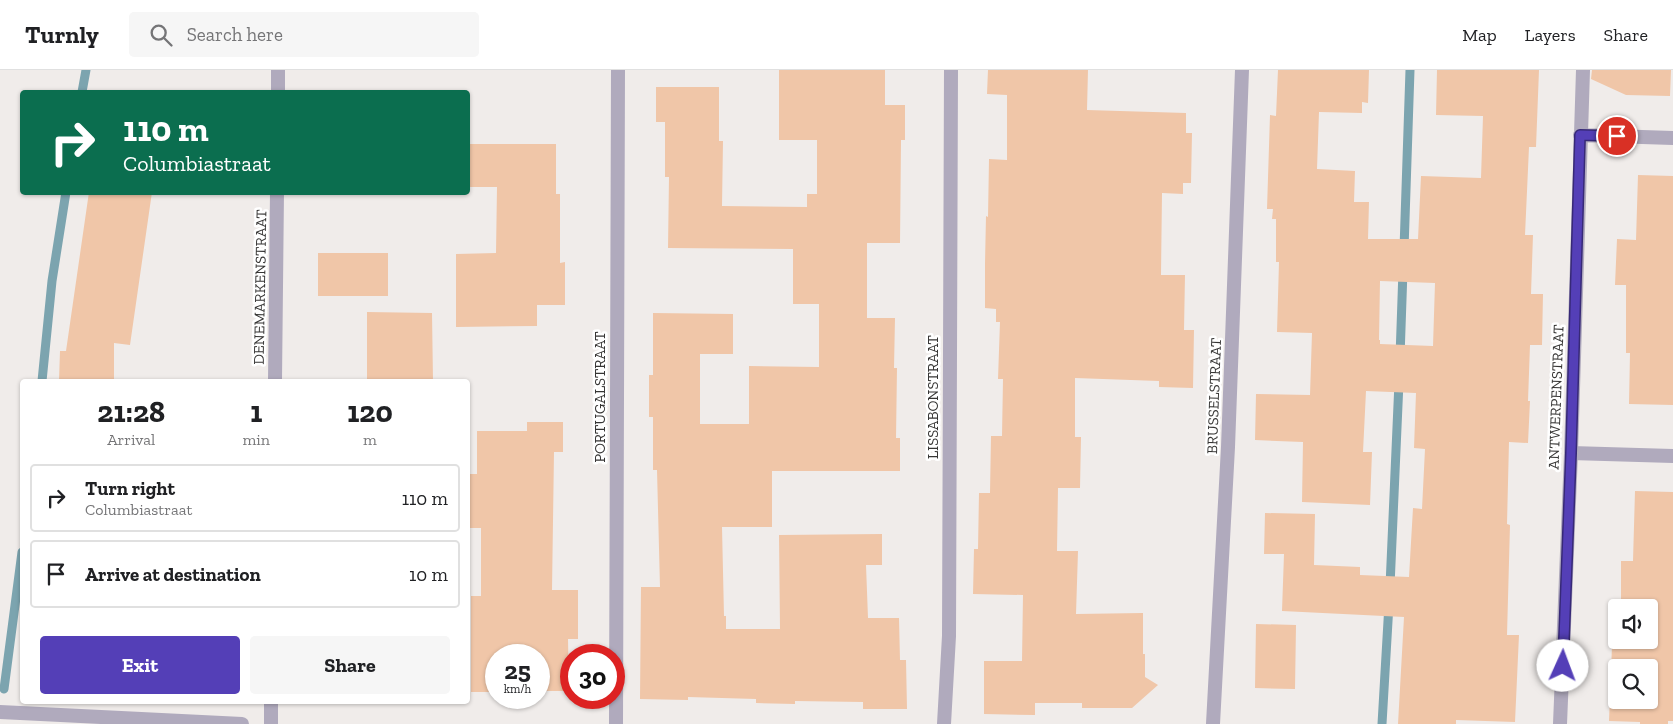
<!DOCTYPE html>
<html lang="en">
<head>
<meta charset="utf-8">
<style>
	body { margin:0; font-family:"Zilla Slab",serif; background:#f6f6f6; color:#202124; height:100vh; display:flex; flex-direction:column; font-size:19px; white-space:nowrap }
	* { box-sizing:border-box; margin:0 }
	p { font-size:16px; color:#757577 }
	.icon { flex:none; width:28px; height:28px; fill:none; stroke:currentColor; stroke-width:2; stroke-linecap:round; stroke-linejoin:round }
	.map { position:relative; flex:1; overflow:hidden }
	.drawer { position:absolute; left:20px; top:309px; width:450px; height:325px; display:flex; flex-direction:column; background:#fff; border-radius:5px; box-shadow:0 1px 4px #0004 }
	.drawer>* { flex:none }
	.banner { position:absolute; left:20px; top:20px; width:450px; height:105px; border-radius:5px; box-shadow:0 1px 4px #0004; background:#0b6e4f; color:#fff; overflow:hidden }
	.fabs { position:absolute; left:1608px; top:529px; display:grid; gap:10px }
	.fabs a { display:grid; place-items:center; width:50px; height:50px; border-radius:5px; background:#fff; box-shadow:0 1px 4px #0004; font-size:25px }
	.speed { position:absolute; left:485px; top:574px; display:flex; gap:10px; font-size:25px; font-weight:700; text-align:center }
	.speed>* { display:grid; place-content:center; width:65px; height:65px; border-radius:50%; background:#fff; box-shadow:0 1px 4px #0004; line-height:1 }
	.speed small { font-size:12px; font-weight:400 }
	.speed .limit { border:8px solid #d22; background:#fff; color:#111 }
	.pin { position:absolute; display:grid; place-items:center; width:42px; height:42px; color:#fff; margin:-21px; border:2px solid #fff; border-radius:50%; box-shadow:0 1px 5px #0007 }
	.me { position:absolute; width:55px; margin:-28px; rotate:2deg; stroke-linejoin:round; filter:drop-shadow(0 0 4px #0008) }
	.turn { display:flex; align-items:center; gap:18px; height:105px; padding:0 20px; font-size:22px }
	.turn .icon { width:65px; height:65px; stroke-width:2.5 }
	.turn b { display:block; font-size:35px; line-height:42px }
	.eta { display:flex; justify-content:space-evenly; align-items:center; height:85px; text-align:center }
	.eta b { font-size:30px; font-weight:700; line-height:35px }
	.button { display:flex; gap:10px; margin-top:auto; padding:10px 20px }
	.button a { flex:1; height:58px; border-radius:5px; background:#543fb7; color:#fff; font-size:20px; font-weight:700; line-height:58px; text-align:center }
	.button a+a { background:#f6f6f6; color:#202124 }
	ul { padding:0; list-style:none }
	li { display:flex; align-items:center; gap:15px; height:68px; margin:0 10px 8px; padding:0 10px; border:2px solid #e0e0e0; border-radius:5px }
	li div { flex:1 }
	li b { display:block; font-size:19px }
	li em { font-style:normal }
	header { display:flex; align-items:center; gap:30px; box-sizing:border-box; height:70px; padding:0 25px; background:#fff; border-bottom:1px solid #e0e0e0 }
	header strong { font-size:24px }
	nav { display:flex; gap:28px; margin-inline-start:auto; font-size:18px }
	.search { width:350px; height:45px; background:#f6f6f6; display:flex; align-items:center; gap:12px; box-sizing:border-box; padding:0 18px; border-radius:5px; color:#757577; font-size:19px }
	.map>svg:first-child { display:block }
</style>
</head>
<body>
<header>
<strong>Turnly</strong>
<div class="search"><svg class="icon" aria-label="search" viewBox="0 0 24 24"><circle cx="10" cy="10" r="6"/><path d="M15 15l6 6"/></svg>Search here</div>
<nav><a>Map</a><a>Layers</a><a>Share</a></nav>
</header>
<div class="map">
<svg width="1673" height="654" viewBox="0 0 1673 654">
	<rect width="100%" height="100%" fill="#f0ecea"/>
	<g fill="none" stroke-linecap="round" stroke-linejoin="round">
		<path stroke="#7ca4af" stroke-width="9" d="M 82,22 L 86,0
			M 1404,179 L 1410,0
			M 1400,287 L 1403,200
			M 42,311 L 52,211 L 66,122
			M 1390,516 L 1399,312
			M 4,619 L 22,482
			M 1382,654 L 1389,534"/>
	</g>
	<path fill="#f0c6a8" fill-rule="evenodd" d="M 779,0 L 885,0 L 885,35 L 905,35 L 905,70 L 901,70 L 900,173 L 867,173 L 867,248 L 895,248 L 894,298 L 897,298 L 896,368 L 900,368 L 900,401 L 772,401 L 772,457 L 722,457 L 724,546 L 726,546 L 726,559 L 780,559 L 779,465 L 882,464 L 882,495 L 866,495 L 868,548 L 899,548 L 900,590 L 906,590 L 907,639 L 863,639 L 863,632 L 795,631 L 795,634 L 756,633 L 756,629 L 688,627 L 688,630 L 640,629 L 641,517 L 660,517 L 657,400 L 653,400 L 653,347 L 649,347 L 649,305 L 653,305 L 653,243 L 733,244 L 733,284 L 700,284 L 700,354 L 749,354 L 749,296 L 819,297 L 819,234 L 793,234 L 793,179 L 668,178 L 669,107 L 665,107 L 665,52 L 656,52 L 656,17 L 719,17 L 719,71 L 723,71 L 722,136 L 807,137 L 807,124 L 817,124 L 817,70 L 779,70 Z
		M 988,0 L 1088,0 L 1087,40 L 1186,43 L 1186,63 L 1192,63 L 1191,113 L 1183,113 L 1183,124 L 1162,123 L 1161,205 L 1185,205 L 1184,260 L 1194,260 L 1193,318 L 1159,317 L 1159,311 L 1075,308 L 1075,367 L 1081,367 L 1080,418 L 1058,418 L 1057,481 L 1078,481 L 1076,544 L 1143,543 L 1143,584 L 1145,584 L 1145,607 L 1158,615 L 1132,638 L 1082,638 L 1082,633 L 1035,633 L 1035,645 L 984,644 L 984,591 L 1022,591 L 1023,525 L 973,524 L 974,479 L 978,479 L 979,423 L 990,423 L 991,366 L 1002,366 L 1003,309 L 998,309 L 1000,252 L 996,252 L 996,239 L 985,238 L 985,194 L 986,146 L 988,147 L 989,89 L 1007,90 L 1007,25 L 987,24 Z
		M 1278,0 L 1369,0 L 1368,33 L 1362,32 L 1362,43 L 1319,42 L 1317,99 L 1355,101 L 1354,132 L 1369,132 L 1368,169 L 1418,169 L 1421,106 L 1481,108 L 1483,46 L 1436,45 L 1437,0 L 1539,0 L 1536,77 L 1529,77 L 1525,165 L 1533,165 L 1531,224 L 1543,224 L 1542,275 L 1530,275 L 1528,331 L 1530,331 L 1528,373 L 1509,372 L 1507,454 L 1510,455 L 1507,565 L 1519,565 L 1515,652 L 1456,650 L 1456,654 L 1398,654 L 1404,547 L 1282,541 L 1284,484 L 1264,484 L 1265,443 L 1315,444 L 1314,495 L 1360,497 L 1360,505 L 1409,507 L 1413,438 L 1422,439 L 1425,379 L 1414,378 L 1416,323 L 1366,321 L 1363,382 L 1372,382 L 1370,435 L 1302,432 L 1303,372 L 1255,370 L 1256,324 L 1310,325 L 1312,263 L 1277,262 L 1279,192 L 1276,192 L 1276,149 L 1272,149 L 1273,139 L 1267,139 L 1270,45 L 1276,46 ZM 1380,211 L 1435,213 L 1433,276 L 1380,274 L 1380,270 L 1379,270 Z
		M 1592,0 L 1671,0 L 1670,26 L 1626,25 L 1591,9 Z
		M 468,74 L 556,74 L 556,124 L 560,124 L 560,193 L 565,192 L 565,235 L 537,235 L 537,256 L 456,257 L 456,184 L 496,183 L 497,117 L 468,117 Z
		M 1638,105 L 1673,106 L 1673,335 L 1629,334 L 1630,283 L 1626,283 L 1626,215 L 1615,215 L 1617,169 L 1636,170 Z
		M 89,122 L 152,122 L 130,275 L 114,273 L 114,311 L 59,311 L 60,281 L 66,281 Z
		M 318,183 L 388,183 L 388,226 L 318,226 Z
		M 367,242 L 432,243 L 433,311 L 367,311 Z
		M 527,352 L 563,352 L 563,382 L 554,382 L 552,520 L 578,520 L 578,569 L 568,569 L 569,621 L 539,621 L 539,585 L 496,585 L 496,622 L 471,622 L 471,526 L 481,526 L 481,458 L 468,458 L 468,404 L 477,404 L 477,361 L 527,361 Z
		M 1635,421 L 1673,422 L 1673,651 L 1668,651 L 1668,654 L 1640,654 L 1640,652 L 1609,651 L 1613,551 L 1616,551 L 1616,570 L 1649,570 L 1649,538 L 1621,538 L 1621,491 L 1633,491 ZM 1616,598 L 1649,598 L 1649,630 L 1616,630 Z
		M 1256,554 L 1296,555 L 1295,619 L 1255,618 Z"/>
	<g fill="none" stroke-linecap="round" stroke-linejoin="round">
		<path stroke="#b0aabd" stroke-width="14" d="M 278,22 L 278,0
			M 1580,65 L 1673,68
			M 275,311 L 277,122
			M 1571,383 L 1673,386
			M 0,642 L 242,654
			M 271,654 L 271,631
			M 616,654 L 618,0
			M 944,654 L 949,566 L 951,0
			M 1213,654 L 1228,377 L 1242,0
			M 1560,654 L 1571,383 L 1583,0"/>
	</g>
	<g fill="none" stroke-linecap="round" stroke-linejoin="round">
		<g stroke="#372977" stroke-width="12">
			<path id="route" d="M 1563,596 L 1571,383 L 1580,65 L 1617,66"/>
		</g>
		<use href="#route" stroke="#543fb7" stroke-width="9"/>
	</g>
	<g text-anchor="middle" stroke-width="5" stroke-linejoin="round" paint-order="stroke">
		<g font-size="15" fill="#363534" stroke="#fff">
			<text transform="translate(260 217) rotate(-89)" y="5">DENEMARKENSTRAAT</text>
			<text transform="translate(1214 326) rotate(-88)" y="5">BRUSSELSTRAAT</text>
			<text transform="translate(600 327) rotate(-90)" y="5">PORTUGALSTRAAT</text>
			<text transform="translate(933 327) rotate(-90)" y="5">LISSABONSTRAAT</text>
			<text transform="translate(1556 327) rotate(-88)" y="5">ANTWERPENSTRAAT</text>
		</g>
	</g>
</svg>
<div class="fabs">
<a><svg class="icon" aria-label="sound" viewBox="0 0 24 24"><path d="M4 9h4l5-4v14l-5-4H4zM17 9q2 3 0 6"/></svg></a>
<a><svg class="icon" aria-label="search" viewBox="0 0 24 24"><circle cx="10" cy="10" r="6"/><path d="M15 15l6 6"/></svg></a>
</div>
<div class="speed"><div>25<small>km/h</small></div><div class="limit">30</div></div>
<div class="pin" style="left:1617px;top:66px;background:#d93025"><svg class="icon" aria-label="arrive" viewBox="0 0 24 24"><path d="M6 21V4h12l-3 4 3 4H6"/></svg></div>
<svg class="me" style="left:1563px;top:596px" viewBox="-20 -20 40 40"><circle r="19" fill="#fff"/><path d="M0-13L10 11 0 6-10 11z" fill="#543fb7"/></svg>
<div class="banner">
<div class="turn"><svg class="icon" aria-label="right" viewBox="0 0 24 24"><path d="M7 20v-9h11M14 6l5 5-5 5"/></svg><div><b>110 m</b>Columbiastraat</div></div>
</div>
<section class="drawer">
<div class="eta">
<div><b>21:28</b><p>Arrival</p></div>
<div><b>1</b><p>min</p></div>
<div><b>120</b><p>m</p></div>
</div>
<ul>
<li><svg class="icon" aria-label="right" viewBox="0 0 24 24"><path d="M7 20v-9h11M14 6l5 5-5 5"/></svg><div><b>Turn right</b><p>Columbiastraat</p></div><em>110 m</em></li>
<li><svg class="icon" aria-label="arrive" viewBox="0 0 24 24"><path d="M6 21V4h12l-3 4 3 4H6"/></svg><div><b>Arrive at destination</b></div><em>10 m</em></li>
</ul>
<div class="button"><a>Exit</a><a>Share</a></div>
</section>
</div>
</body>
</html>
